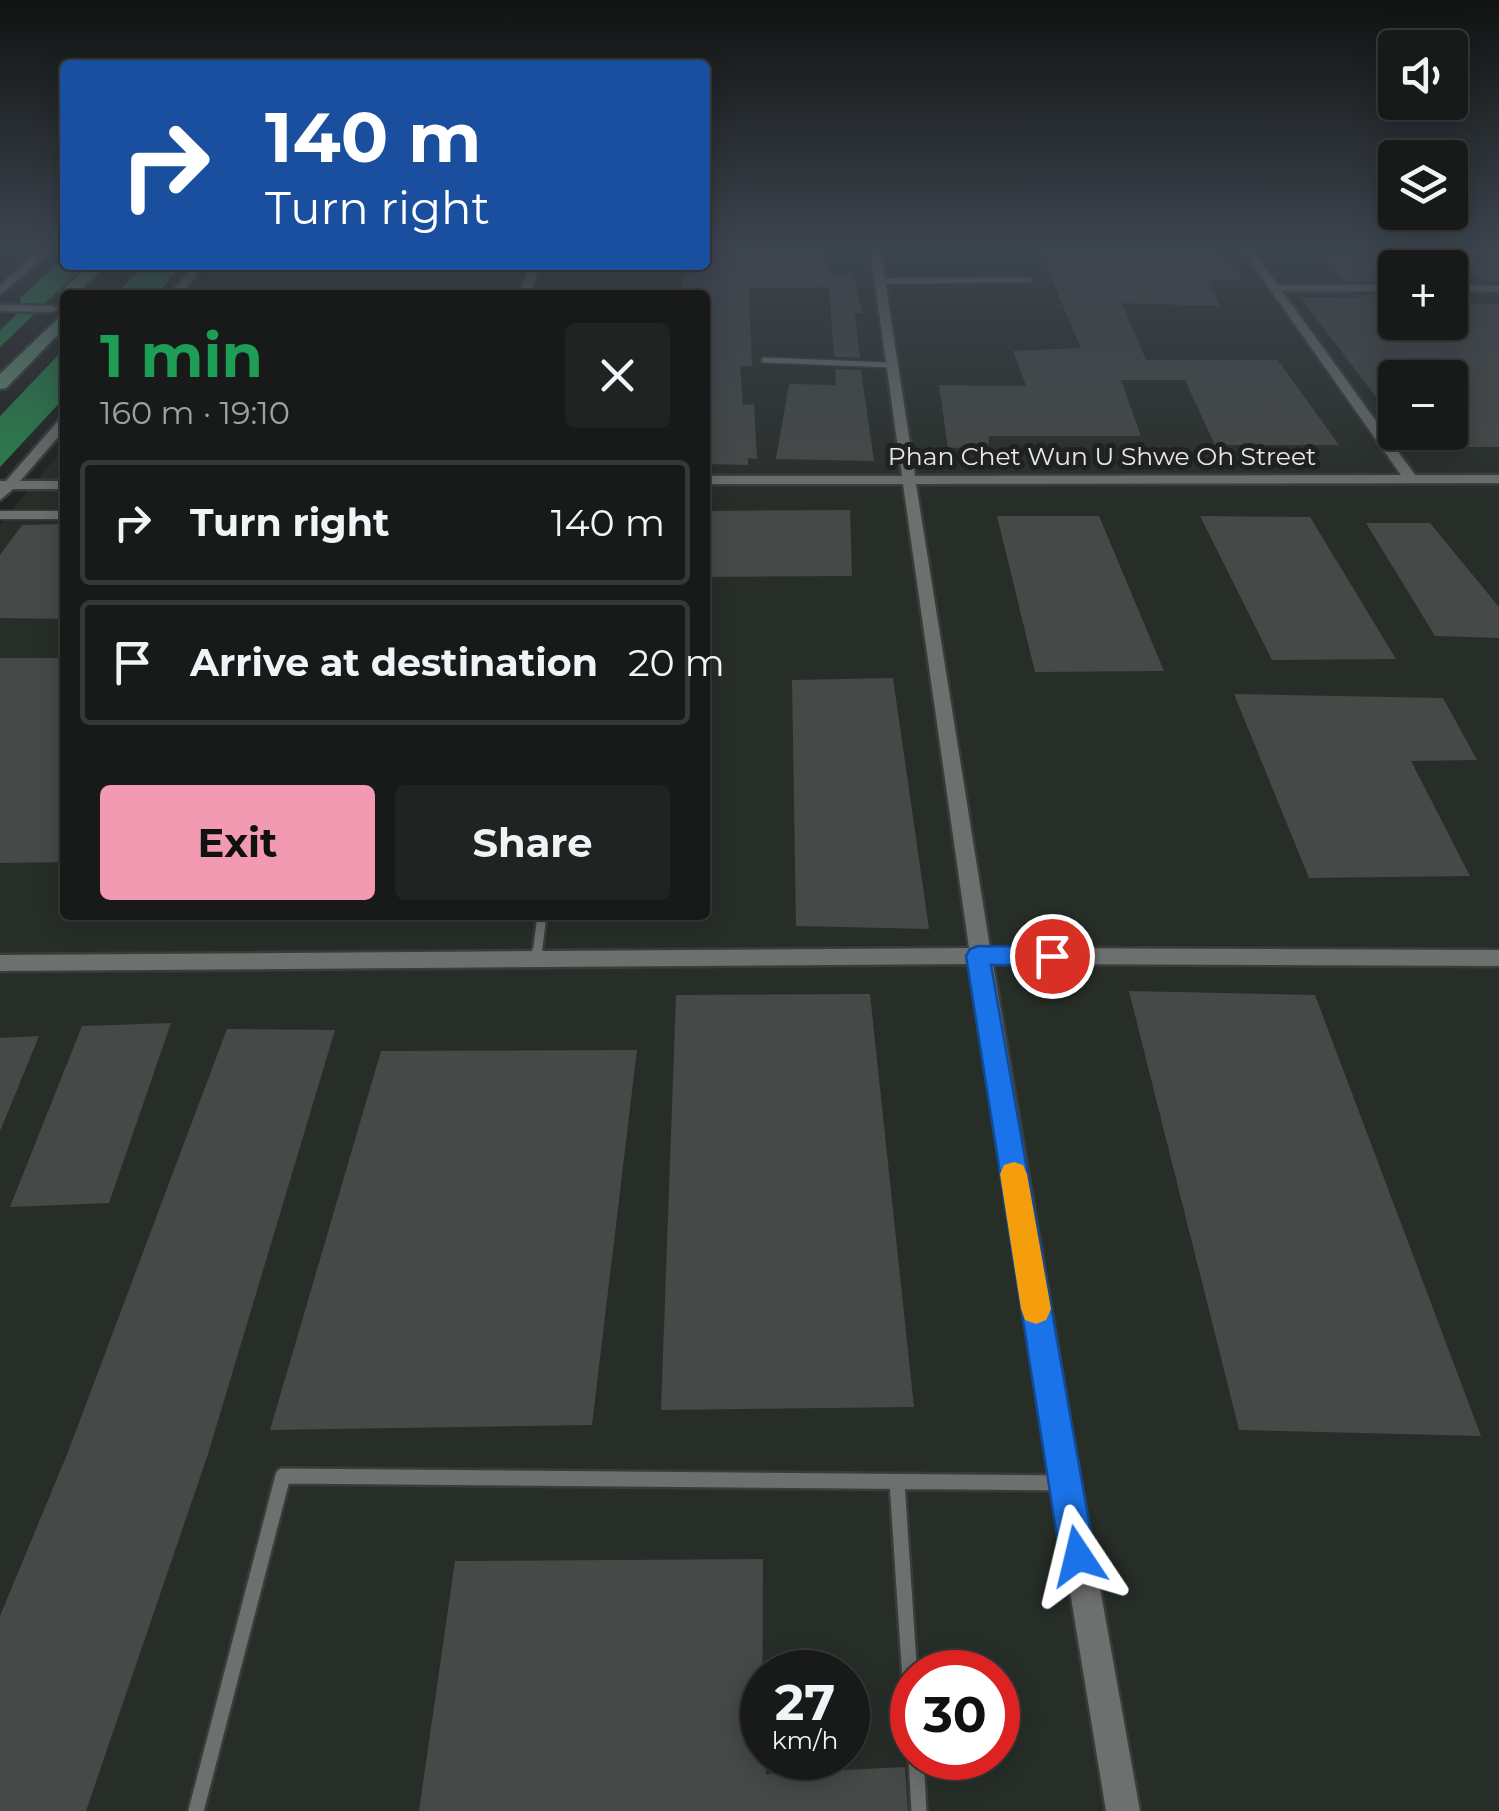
<!DOCTYPE html>
<html lang="en">
<head>
<meta charset="utf-8">
<style>
	body { margin:0; font-family:Montserrat,sans-serif; background:#202321; color:#f1f3f6; height:100vh; display:flex; flex-direction:column; font-size:38px; white-space:nowrap }
	* { box-sizing:border-box; margin:0 }
	p { font-size:32px; color:#9ea1a2 }
	.icon { flex:none; width:55px; height:55px; fill:none; stroke:currentColor; stroke-width:2; stroke-linecap:round; stroke-linejoin:round }
	.map { position:relative; flex:1; overflow:hidden }
	.details { position:absolute; left:60px; top:290px; width:650px; height:630px; display:flex; flex-direction:column; background:#171a18; border-radius:10px; box-shadow:0 5px 25px #0003,0 0 0 2px #363837 }
	.details>* { flex:none }
	.top-card { position:absolute; left:60px; top:60px; width:650px; height:210px; border-radius:10px; box-shadow:0 5px 25px #0003,0 0 0 2px #363837; background:#1a4fa0; color:#fff; overflow:hidden }
	.fabs { position:absolute; left:1378px; top:30px; display:grid; gap:20px }
	.fabs a { display:grid; place-items:center; width:90px; height:90px; border-radius:10px; background:#171a18; box-shadow:0 5px 25px #0003,0 0 0 2px #363837; font-size:50px }
	.speed { position:absolute; left:740px; top:1650px; display:flex; gap:20px; font-size:50px; font-weight:700; text-align:center }
	.speed>* { display:grid; place-content:center; width:130px; height:130px; border-radius:50%; background:#171a18; box-shadow:0 5px 25px #0003,0 0 0 2px #363837; line-height:1 }
	.speed small { font-size:25px; font-weight:400 }
	.speed .limit { border:15px solid #d22; background:#fff; color:#111 }
	.pin { position:absolute; display:grid; place-items:center; width:85px; height:85px; color:#fff; margin:-42px; border:5px solid #fff; border-radius:50%; box-shadow:0 2px 10px #0007 }
	.me { position:absolute; width:110px; margin:-55px; rotate:350deg; stroke-linejoin:round; filter:drop-shadow(0 0 8px #0008) }
	.turn { display:flex; align-items:center; gap:35px; height:210px; padding:0 40px; font-size:45px }
	.turn .icon { width:130px; height:130px; stroke-width:2.5 }
	.turn b { display:block; font-size:70px; line-height:85px }
	.round { display:grid; place-items:center; flex:none; width:105px; height:105px; border-radius:10px; background:#202321 }
	.overview { display:flex; align-items:center; justify-content:space-between; height:170px; padding:0 40px }
	h1 { font-size:60px; font-weight:700; line-height:75px; color:#1e9e55 }
	.cta { display:flex; gap:20px; margin-top:auto; padding:20px 40px }
	.cta a { flex:1; height:115px; border-radius:10px; background:#f19ab1; color:#111; font-size:40px; font-weight:700; line-height:115px; text-align:center }
	.cta a+a { background:#202321; color:#f1f3f6 }
	ul { padding:0; list-style:none }
	li { display:flex; align-items:center; gap:30px; height:125px; margin:0 20px 15px; padding:0 20px; border:5px solid #363837; border-radius:10px }
	li div { flex:1 }
	li b { display:block; font-size:38px }
	li em { font-style:normal }
	.map>svg:first-child { display:block }
</style>
</head>
<body>
<div class="map">
<svg width="1499" height="1811" viewBox="0 0 1499 1811">
	<rect width="100%" height="100%" fill="#1f2220"/>
	<path fill="#272e28" fill-rule="evenodd" d="M 705,248 L 1499,248 L 1499,1811 L 0,1811 L 0,524 L 65,447 L 65,915 L 705,915 L 705,295 L 193,295 L 219,265 L 705,265 ZM 1395,268 L 1450,268 L 1450,322 L 1395,322 ZM 1395,378 L 1450,378 L 1450,432 L 1395,432 ZM 762,1672 L 848,1672 L 848,1758 L 762,1758 ZM 912,1672 L 998,1672 L 998,1758 L 912,1758 Z"/>
	<path fill="#27844b" d="M 65,257 L 65,265 L 85,265 L 0,347 L 0,330 L 18,313 L 21,297 Z
		M 144,265 L 182,265 L 156,295 L 115,295 Z
		M 65,348 L 65,397 L 0,467 L 0,416 Z"/>
	<path fill="#464947" d="M 705,248 L 826,248 L 829,274 L 853,274 L 862,313 L 855,313 L 860,358 L 834,357 L 829,287 L 749,288 L 752,366 L 740,366 L 743,405 L 754,404 L 757,459 L 748,458 L 748,465 L 705,464 L 705,295 L 681,295 L 686,265 L 705,265 Z
		M 1038,248 L 1213,248 L 1245,279 L 1207,280 L 1220,306 L 1122,303 L 1146,360 L 1278,360 L 1339,445 L 1215,445 L 1185,380 L 1121,380 L 1141,436 L 989,436 L 988,447 L 948,448 L 939,385 L 1026,386 L 1013,351 L 1081,348 Z
		M 1403,248 L 1499,248 L 1499,282 L 1482,282 L 1460,261 L 1420,267 Z
		M 1315,252 L 1395,252 L 1395,281 L 1343,281 Z
		M 1356,295 L 1395,295 L 1395,322 L 1471,322 L 1453,304 L 1499,304 L 1499,447 L 1450,447 L 1450,378 L 1395,378 L 1395,422 L 1300,297 L 1359,298 Z
		M 835,369 L 861,370 L 874,461 L 776,459 L 789,384 L 836,385 Z
		M 850,510 L 852,576 L 705,577 L 705,511 Z
		M 997,516 L 1099,516 L 1164,671 L 1035,672 Z
		M 1200,516 L 1310,517 L 1396,659 L 1272,660 Z
		M 1366,523 L 1430,523 L 1499,607 L 1499,638 L 1435,636 Z
		M 65,524 L 65,619 L 0,618 L 0,555 L 22,525 Z
		M 0,658 L 65,658 L 65,862 L 0,863 Z
		M 893,678 L 929,929 L 796,926 L 792,680 Z
		M 1234,694 L 1443,698 L 1477,760 L 1411,761 L 1470,876 L 1309,878 Z
		M 1129,991 L 1315,995 L 1481,1436 L 1239,1430 Z
		M 870,994 L 914,1407 L 661,1410 L 676,995 Z
		M 171,1023 L 109,1203 L 10,1207 L 82,1026 Z
		M 227,1029 L 335,1030 L 208,1454 L 86,1811 L 0,1811 L 0,1616 L 68,1452 Z
		M 39,1036 L 1,1129 L 0,1129 L 0,1038 Z
		M 637,1050 L 592,1425 L 270,1430 L 381,1051 Z
		M 763,1559 L 762,1758 L 766,1758 L 766,1774 L 905,1767 L 908,1811 L 419,1811 L 455,1561 Z"/>
	<g fill="none" stroke-linecap="round" stroke-linejoin="round">
		<g stroke="#3a3c3a" stroke-width="8">
			<path id="service-far4" d="M 880,281 L 1029,280
				M 764,360 L 890,365"/>
		</g>
		<g stroke="#3a3c3a" stroke-width="11">
			<path id="service-far3" d="M 0,515 L 65,515"/>
		</g>
		<g stroke="#3a3c3a" stroke-width="14">
			<path id="service-far2" d="M 537,955 L 542,915"/>
		</g>
		<g stroke="#3a3c3a" stroke-width="16">
			<path id="service-far1" d="M 536,959 L 537,952"/>
		</g>
		<g stroke="#3a3c3a" stroke-width="20">
			<path id="service" d="M 897,1482 L 912,1710
				M 916,1758 L 919,1811
				M 196,1811 L 283,1476 L 1063,1483"/>
		</g>
		<g stroke="#3a3c3a" stroke-width="5">
			<path id="minor" d="M 42,248 L 53,248 L 0,295 L 0,286 Z
				M 870,248 L 880,248 L 915,476 L 1401,475 L 1241,248 L 1251,248 L 1278,285 L 1395,285 L 1395,291 L 1282,291 L 1415,475 L 1499,475 L 1499,483 L 916,484 L 990,948 L 1499,950 L 1499,966 L 993,964 L 1070,1421 L 1140,1811 L 1106,1811 L 1042,1421 L 972,964 L 0,971 L 0,955 L 969,948 L 903,484 L 705,484 L 705,476 L 902,476 Z
				M 195,265 L 205,265 L 180,295 L 169,295 Z
				M 530,265 L 540,265 L 529,295 L 519,295 Z
				M 1450,285 L 1499,286 L 1499,292 L 1450,291 Z
				M 0,305 L 53,306 L 58,309 L 53,312 L 0,311 Z
				M 65,417 L 65,429 L 20,481 L 65,481 L 65,489 L 13,489 L 0,500 L 0,481 L 6,481 L 61,418 Z"/>
		</g>
		<g stroke="#3a3c3a" stroke-width="5">
			<path id="primary" d="M 89,265 L 106,265 L 76,295 L 61,298 L 61,292 Z
				M 65,312 L 65,327 L 6,388 L 0,389 L 0,374 Z"/>
		</g>
		<use href="#service-far4" stroke="#6d706e" stroke-width="5"/>
		<use href="#service-far3" stroke="#6d706e" stroke-width="8"/>
		<use href="#service-far2" stroke="#6d706e" stroke-width="9"/>
		<use href="#service-far1" stroke="#6d706e" stroke-width="11"/>
		<use href="#service" stroke="#6d706e" stroke-width="15"/>
		<use href="#minor" fill="#6d706e" fill-rule="evenodd"/>
		<use href="#primary" fill="#659072" fill-rule="evenodd"/>
	</g>
	<linearGradient id="sky" x2="0" y2="1"><stop stop-color="#111312"/><stop offset="0.49" stop-color="#3c444e"/><stop offset="1" stop-color="#3c444e" stop-opacity="0"/></linearGradient>
	<rect width="1499" height="502" fill="url(#sky)"/>
	<path fill="#1a73e8" stroke="#114b97" stroke-width="2.5" d="M 978,946 L 1052,947 L 1061,949 L 1064,956 L 1061,963 L 1052,965 L 991,965 L 1095,1556 L 1090,1568 L 1078,1573 L 1065,1568 L 1060,1556 L 966,956 L 970,949 Z"/>
	<path fill="#f59e0b" d="M 1014,1162 L 1023,1165 L 1027,1174 L 1051,1309 L 1046,1320 L 1036,1324 L 1025,1320 L 1021,1309 L 1000,1174 L 1004,1165 Z"/>
	<g text-anchor="middle" stroke-width="10" stroke-linejoin="round" paint-order="stroke">
		<g font-size="25" fill="#e7e8e7" stroke="#1f2220">
			<text x="1102" y="465">Phan Chet Wun U Shwe Oh Street</text>
		</g>
	</g>
</svg>
<div class="fabs">
<a><svg class="icon" aria-label="sound" viewBox="0 0 24 24"><path d="M4 9h4l5-4v14l-5-4H4zM17 9q2 3 0 6"/></svg></a>
<a><svg class="icon" aria-label="layers" viewBox="0 0 24 24"><path d="M12 4l9 5-9 5-9-5zM3 14l9 5 9-5"/></svg></a>
<a>+</a>
<a>−</a>
</div>
<div class="speed"><div>27<small>km/h</small></div><div class="limit">30</div></div>
<div class="pin" style="left:1052px;top:956px;background:#d93025"><svg class="icon" aria-label="arrive" viewBox="0 0 24 24"><path d="M6 21V4h12l-3 4 3 4H6"/></svg></div>
<svg class="me" style="left:1078px;top:1556px" viewBox="-20 -20 40 40"><path d="M0-17L14 15 0 8-14 15z" fill="#1a73e8" stroke="#fff" stroke-width="4"/></svg>
<div class="top-card">
<div class="turn"><svg class="icon" aria-label="right" viewBox="0 0 24 24"><path d="M7 20v-9h11M14 6l5 5-5 5"/></svg><div><b>140 m</b>Turn right</div></div>
</div>
<section class="details">
<div class="overview"><div><h1>1 min</h1><p>160 m · 19:10</p></div><a class="round"><svg class="icon" aria-label="close" viewBox="0 0 24 24"><path d="M6 6l12 12M18 6L6 18"/></svg></a></div>
<ul>
<li><svg class="icon" aria-label="right" viewBox="0 0 24 24"><path d="M7 20v-9h11M14 6l5 5-5 5"/></svg><div><b>Turn right</b></div><em>140 m</em></li>
<li><svg class="icon" aria-label="arrive" viewBox="0 0 24 24"><path d="M6 21V4h12l-3 4 3 4H6"/></svg><div><b>Arrive at destination</b></div><em>20 m</em></li>
</ul>
<div class="cta"><a>Exit</a><a>Share</a></div>
</section>
</div>
</body>
</html>
